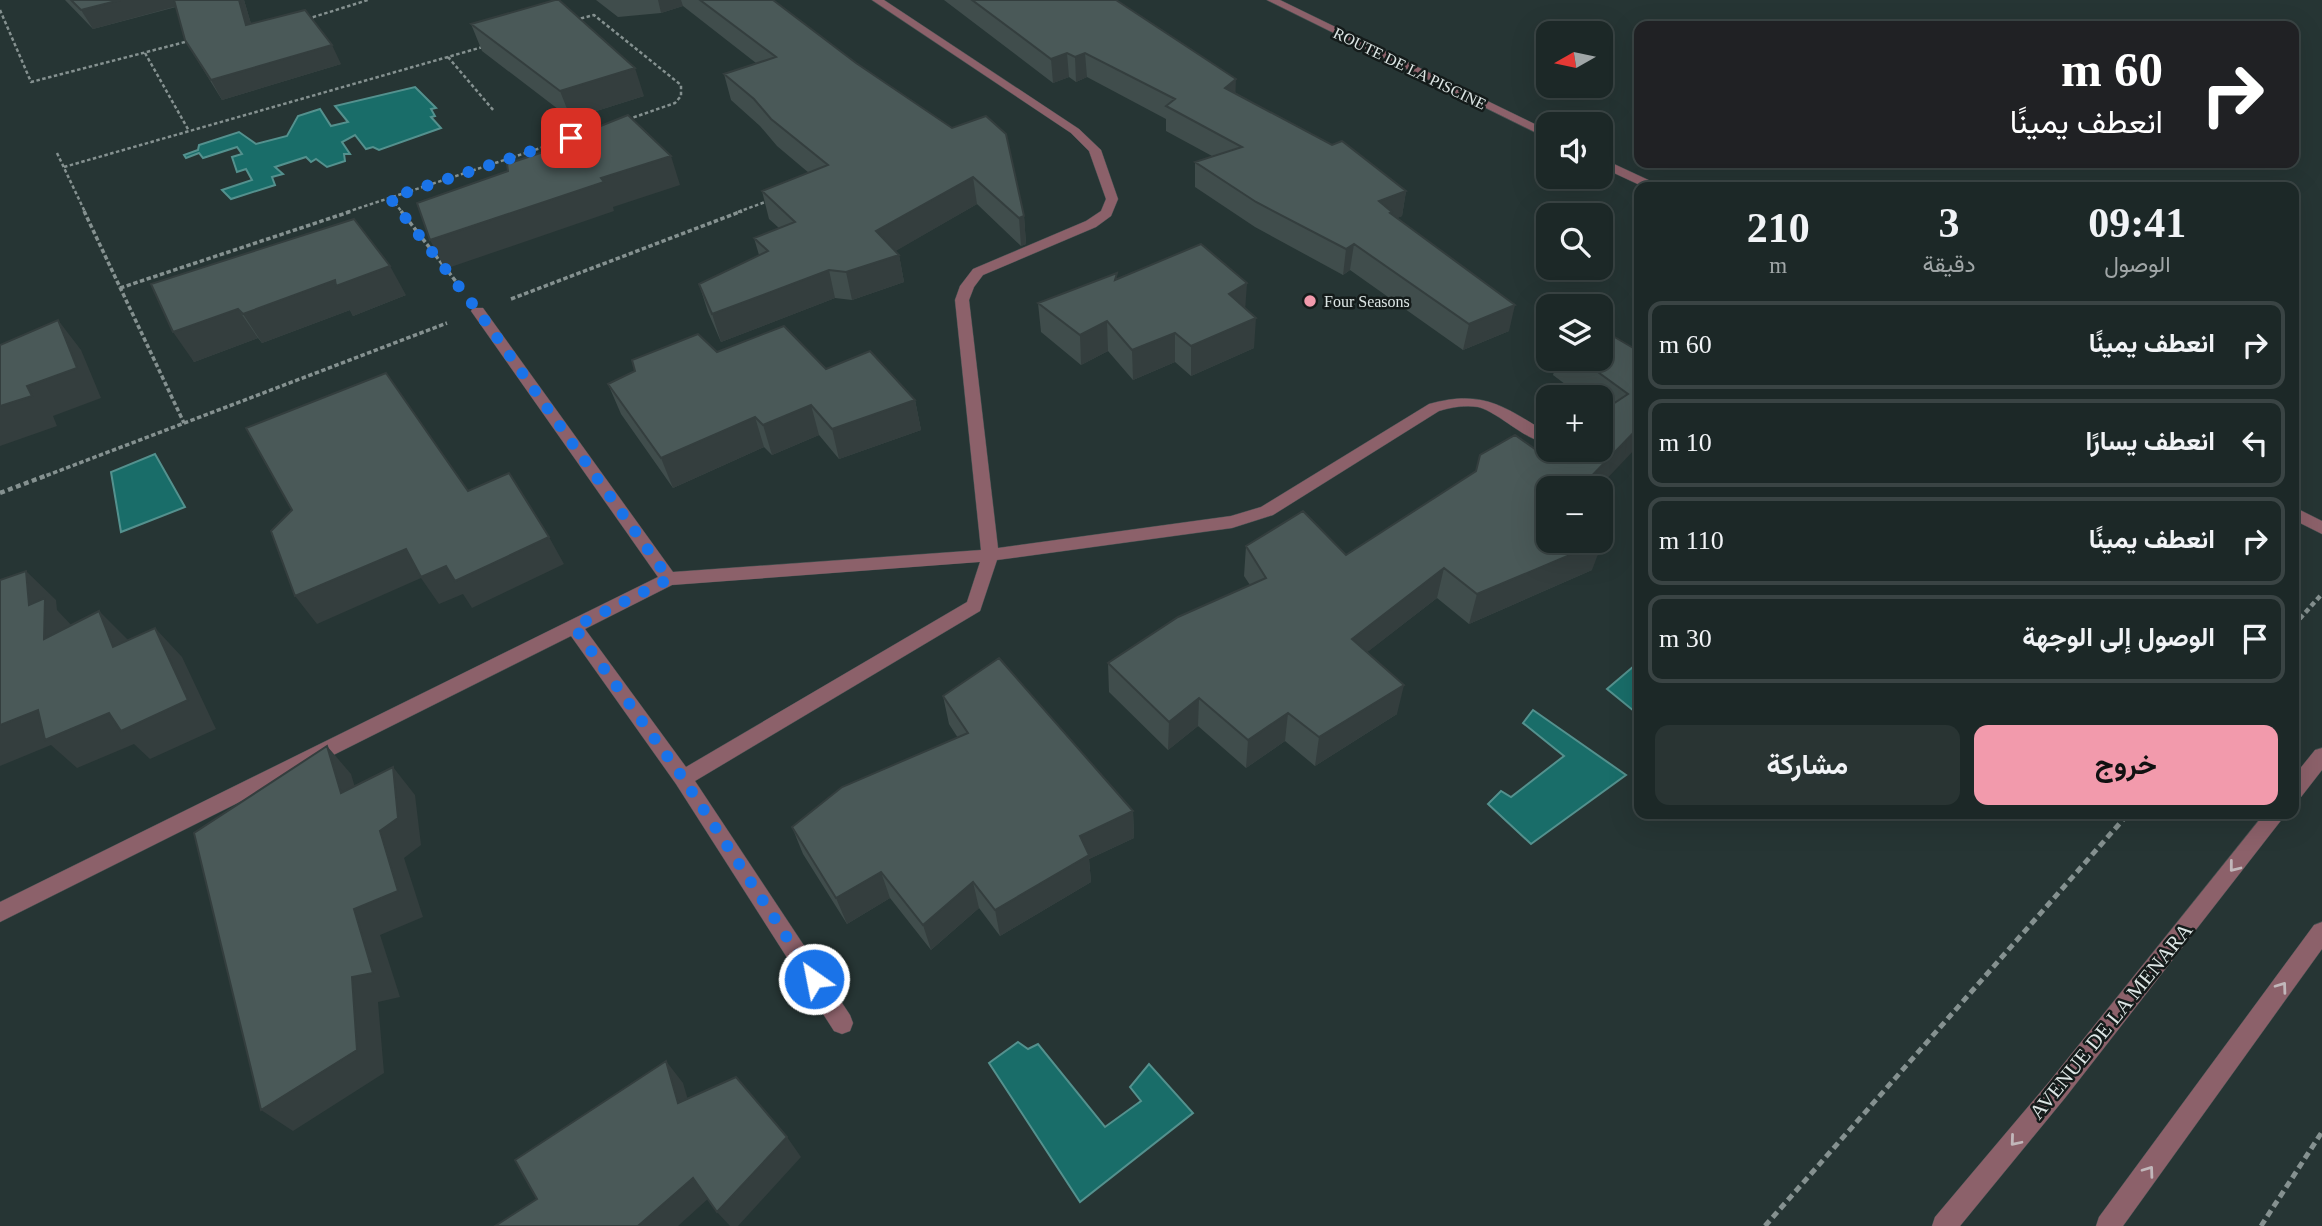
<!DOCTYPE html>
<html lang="ar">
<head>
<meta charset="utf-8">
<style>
	body { margin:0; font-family:"Times New Roman",Vazirmatn,serif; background:#293433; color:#f1f3f6; direction:rtl; height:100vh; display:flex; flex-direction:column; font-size:26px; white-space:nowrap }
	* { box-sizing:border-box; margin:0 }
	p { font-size:23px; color:#a0a6a7 }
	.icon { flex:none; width:38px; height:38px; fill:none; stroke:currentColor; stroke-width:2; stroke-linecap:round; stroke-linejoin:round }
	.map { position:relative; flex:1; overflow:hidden; direction:ltr }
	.details { position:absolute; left:1634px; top:182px; width:665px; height:637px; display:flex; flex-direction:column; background:#1c2827; border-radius:14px; box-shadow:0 7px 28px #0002,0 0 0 2px #3a4444; direction:rtl }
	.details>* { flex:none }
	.guide { position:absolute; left:1634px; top:21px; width:665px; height:147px; border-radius:14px; box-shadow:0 7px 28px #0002,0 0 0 2px #3a4444; direction:rtl; background:#202124; color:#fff; overflow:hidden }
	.needle { width:46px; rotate:261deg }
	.tools { position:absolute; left:1536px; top:21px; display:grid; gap:14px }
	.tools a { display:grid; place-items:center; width:77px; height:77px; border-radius:14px; background:#1c2827; box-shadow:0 7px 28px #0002,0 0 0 2px #3a4444; font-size:35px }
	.pin { position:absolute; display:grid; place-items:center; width:60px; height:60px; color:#fff; margin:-30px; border-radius:14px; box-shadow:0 4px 10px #0006 }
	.me { position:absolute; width:77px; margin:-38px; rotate:327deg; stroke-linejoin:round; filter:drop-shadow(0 0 5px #0008) }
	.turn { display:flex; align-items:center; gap:24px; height:147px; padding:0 21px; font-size:32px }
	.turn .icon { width:91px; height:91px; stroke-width:2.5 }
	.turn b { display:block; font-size:49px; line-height:60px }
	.eta { display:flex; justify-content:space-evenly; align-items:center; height:119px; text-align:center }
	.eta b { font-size:42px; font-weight:700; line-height:49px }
	.primary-button { display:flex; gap:14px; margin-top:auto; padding:14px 21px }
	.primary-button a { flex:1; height:80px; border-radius:14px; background:#f29aac; color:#111; font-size:28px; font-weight:700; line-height:80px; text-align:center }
	.primary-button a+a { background:#293433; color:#f1f3f6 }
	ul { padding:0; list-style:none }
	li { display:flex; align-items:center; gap:21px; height:88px; margin:0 14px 10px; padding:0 7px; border:4px solid #3a4444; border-radius:14px }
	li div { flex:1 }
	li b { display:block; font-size:26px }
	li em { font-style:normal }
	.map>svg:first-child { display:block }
</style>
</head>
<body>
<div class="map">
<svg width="2322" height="1226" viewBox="0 0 2322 1226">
	<rect width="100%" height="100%" fill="#263534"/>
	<path fill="#196d69" stroke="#54918e" stroke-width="2" d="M 415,87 L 436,108 L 431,109 L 435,116 L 431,117 L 441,128 L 379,150 L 373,147 L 366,149 L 355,135 L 342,142 L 350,154 L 344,154 L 345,161 L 327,167 L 316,159 L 311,162 L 306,157 L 275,167 L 283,174 L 272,177 L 275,185 L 231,199 L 222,190 L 252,180 L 246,169 L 237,172 L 232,157 L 242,154 L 237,147 L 203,158 L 199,153 L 186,158 L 184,155 L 198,150 L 199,145 L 239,132 L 256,144 L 287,136 L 298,116 L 320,109 L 331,126 L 348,122 L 335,106 Z
		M 155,454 L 185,507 L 121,532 L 111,472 Z
		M 1634,666 L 1640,670 L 1640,716 L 1607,689 Z
		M 1533,710 L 1626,775 L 1531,844 L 1488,804 L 1501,791 L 1511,797 L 1564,756 L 1523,723 Z
		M 1018,1042 L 1028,1049 L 1038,1044 L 1105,1127 L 1141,1101 L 1130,1087 L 1149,1064 L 1193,1113 L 1080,1202 L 989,1063 Z"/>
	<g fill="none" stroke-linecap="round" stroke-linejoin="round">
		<g stroke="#435150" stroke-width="1">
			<path id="minor" d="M 872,0 L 884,0 L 1079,129 L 1101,150 L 1118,199 L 1111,216 L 1096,227 L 983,275 L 974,287 L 969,300 L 998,548 L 1231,516 L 1261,507 L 1429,404 C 1482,389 1504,406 1547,433 L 1547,441 C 1530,445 1499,412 1478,407 C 1465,405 1452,407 1439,411 L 1273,515 L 1232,528 L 997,560 L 980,611 L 695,781 L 850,1015 L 853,1023 L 850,1031 L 842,1034 L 834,1031 L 676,784 L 571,636 L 0,922 L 0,902 L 658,577 L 471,311 L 473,308 L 483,308 L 673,572 L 981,550 L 955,300 L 960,286 L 973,269 L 1086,221 L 1101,211 L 1106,199 L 1089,151 L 1071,133 ZM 980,562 L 967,602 L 686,767 L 585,629 L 672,585 Z
				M 1267,0 L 1280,0 L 1549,131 L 1549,139 Z
				M 1601,158 L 1657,184 L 1659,187 L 1644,187 L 1601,167 Z
				M 2294,507 L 2322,521 L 2322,534 L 2294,520 Z"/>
		</g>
		<g stroke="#435150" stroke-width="1">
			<path id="tertiary" d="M 2322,748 L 2322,770 L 2301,797 L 2294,799 L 2294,776 L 2315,750 Z
				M 2264,814 L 2286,814 L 2065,1098 L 1960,1226 L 1932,1226 L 1935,1217 L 2049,1082 Z
				M 2322,922 L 2322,949 L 2123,1226 L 2096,1226 L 2099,1217 L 2314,925 Z"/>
		</g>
		<path stroke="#859190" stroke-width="2.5" stroke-dasharray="3.5 2.5" stroke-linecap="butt" d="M 0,10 L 31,82 L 189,41
			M 307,19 L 368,0
			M 575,20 L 594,15 L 681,85 L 681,96 L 675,103 L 626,120
			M 145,53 L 189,131
			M 448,57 L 494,111
			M 57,153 L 85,212
			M 64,167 L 486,46
			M 391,198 L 402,212
			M 347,212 L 574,137
			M 738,212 L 768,201"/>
		<path stroke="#859190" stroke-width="3.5" stroke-dasharray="4.5 2.5" stroke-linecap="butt" d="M 84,211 L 184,423
			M 401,211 L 461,288
			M 120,288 L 352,211
			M 511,299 L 742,211
			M 40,478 L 447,323"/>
		<path stroke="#859190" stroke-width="4.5" stroke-dasharray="5 3.5" stroke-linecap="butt" d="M 0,493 L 45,476
			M 2294,625 L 2322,594"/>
		<path stroke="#859190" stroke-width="5" stroke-dasharray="7 4.5" stroke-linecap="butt" d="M 1765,1226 L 2128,814
			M 2261,1226 L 2322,1132"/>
		<use href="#minor" fill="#8c616a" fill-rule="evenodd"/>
		<use href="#tertiary" fill="#8c616a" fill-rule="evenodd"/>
	</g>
	<path fill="#404d4c" d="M 65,0 L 244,0 L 251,24 L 341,64 L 222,100 L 185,40 L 176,7 L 93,29 Z
		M 596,0 L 773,0 L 1024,216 L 1026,244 L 1021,246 L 977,204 L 895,251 L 899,255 L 904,282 L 852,300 L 835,298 L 721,342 L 708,312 L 699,284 L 759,255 L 754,238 L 779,228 L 769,219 L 762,191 L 809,173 L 777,146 L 760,126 L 731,100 L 724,74 L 756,63 L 683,6 L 661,13 L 618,17 Z
		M 944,0 L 1116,0 L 1236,93 L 1406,191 L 1402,216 L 1397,218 L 1509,331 L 1463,350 L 1350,270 L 1343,275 L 1255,227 L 1195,187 L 1195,162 L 1212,156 L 1166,131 L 1166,119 L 1087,77 L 1076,82 L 1069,77 L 1053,83 Z
		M 471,24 L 644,96 L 571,119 L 482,51 Z
		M 1117,280 L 1245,309 L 1254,348 L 1191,376 L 1175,362 L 1133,380 L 1108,351 L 1081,365 L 1041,332 L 1038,303 Z
		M 151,284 L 406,295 L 353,316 L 350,310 L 262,343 L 258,338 L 194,362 Z
		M 717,352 L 826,369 L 915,400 L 921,430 L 839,459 L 819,435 L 772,455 L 764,447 L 673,488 L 621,414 L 608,384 L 635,371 Z
		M 1640,352 L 1640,448 L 1637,447 L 1549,488 L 1592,570 L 1469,624 L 1437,598 L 1367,652 L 1397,714 L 1315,766 L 1285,741 L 1246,768 L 1198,726 L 1168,750 L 1109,692 L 1108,663 L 1250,585 L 1244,576 L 1246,546 L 1346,555 L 1542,454 L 1602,412 L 1601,397 L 1582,397 L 1553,375 L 1558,359 L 1601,359 Z
		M 943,696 L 1133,811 L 1134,838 L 1089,859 L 1091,882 L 1000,936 L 979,908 L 931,950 L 890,898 L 847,924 L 803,854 L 792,827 L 958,738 L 949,724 Z"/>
	<path fill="#343e3e" d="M 120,0 L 178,0 L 181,5 L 93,29 L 81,10 Z
		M 239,0 L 244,0 L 257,44 L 246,25 Z
		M 658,0 L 681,0 L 683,6 L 661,13 Z
		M 332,45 L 341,64 L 222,100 L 211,80 Z
		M 1067,53 L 1069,77 L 1053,83 L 1051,59 Z
		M 1085,53 L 1087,77 L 1076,82 L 1075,57 Z
		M 635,68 L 644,96 L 571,119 L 560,91 Z
		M 1236,79 L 1235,104 L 1225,88 Z
		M 671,156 L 680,185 L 613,207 L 614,211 L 445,269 L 430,240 L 601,178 Z
		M 973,177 L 977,204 L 882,259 L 876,231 Z
		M 1406,191 L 1402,216 L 1391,221 L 1379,201 Z
		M 1024,216 L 1026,244 L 1021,246 L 1019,218 Z
		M 1354,244 L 1350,270 L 1343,275 L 1346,249 Z
		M 899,255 L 904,282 L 852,300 L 846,272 Z
		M 390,266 L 406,295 L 353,316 L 350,310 L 262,343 L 243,314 L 335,280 Z
		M 829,270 L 835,298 L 721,342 L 712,314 Z
		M 1247,283 L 1245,312 L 1229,294 Z
		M 1515,305 L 1509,331 L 1463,350 L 1469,324 Z
		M 238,309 L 258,338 L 194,362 L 173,332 Z
		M 1256,318 L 1254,348 L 1191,376 L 1191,346 Z
		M 58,320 L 81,350 L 101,398 L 53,416 L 57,426 L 0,446 L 0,406 L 27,386 Z
		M 1107,321 L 1108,351 L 1081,365 L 1080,335 Z
		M 1175,333 L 1175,362 L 1133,380 L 1132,350 Z
		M 915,400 L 921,430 L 839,459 L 832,429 Z
		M 811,405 L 819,435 L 772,455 L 763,425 Z
		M 755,417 L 764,447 L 673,488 L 661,458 Z
		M 1640,426 L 1640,439 L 1637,447 L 1598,488 L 1580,488 Z
		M 549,537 L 564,564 L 472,608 L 463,594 L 439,604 L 421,578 L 317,624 L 295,596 L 406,549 L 446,566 Z
		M 1603,541 L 1592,570 L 1469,624 L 1477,594 Z
		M 1444,568 L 1437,598 L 1347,668 L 1352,639 Z
		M 26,571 L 56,600 L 57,610 L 74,628 L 44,639 L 29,605 Z
		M 99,611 L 128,640 L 113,647 Z
		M 155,628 L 182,657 L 216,729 L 150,759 L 134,744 L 77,768 L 51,745 L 0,766 L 0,725 Z
		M 1404,685 L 1397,714 L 1315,766 L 1319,737 Z
		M 1199,698 L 1198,726 L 1168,750 L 1169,722 Z
		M 1288,713 L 1285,741 L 1246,768 L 1248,740 Z
		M 327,746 L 351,774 L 365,821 L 341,793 Z
		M 393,767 L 415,795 L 421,845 L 404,858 L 423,917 L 380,935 L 400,997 L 378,1002 L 384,1073 L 293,1131 L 261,1110 L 352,977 L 354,909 Z
		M 1133,811 L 1134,838 L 1089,859 L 1091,882 L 1000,936 L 995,910 L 1080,836 Z
		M 881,872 L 890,898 L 847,924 L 836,898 Z
		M 973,882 L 979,908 L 931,950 L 923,925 Z
		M 666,1061 L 683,1083 L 695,1124 L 678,1103 Z
		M 787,1137 L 801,1157 L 738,1226 L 730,1226 L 717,1212 Z
		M 693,1178 L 710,1197 L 678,1226 L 638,1226 Z"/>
	<path fill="#4a5958" stroke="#343e3e" stroke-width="2" d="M 71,0 L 120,0 L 81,10 Z
		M 174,0 L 239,0 L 246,25 L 305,10 L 332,45 L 211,80 L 185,40 Z
		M 555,0 L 559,0 L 635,68 L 560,91 L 471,24 Z
		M 700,0 L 773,0 L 856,63 L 952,128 L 986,116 L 1006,134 L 1024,216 L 1019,218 L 973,177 L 876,231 L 899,255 L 846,272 L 829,270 L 712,314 L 699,284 L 768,251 L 754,238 L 795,222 L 762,191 L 828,165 L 771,119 L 754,99 L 724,74 L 776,57 Z
		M 972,0 L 1116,0 L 1236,79 L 1225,88 L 1332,145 L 1342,141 L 1406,191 L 1379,201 L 1392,212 L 1390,213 L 1515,305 L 1469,324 L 1354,244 L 1346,249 L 1256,202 L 1195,162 L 1242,147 L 1166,106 L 1175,99 L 1085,53 L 1075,57 L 1067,53 L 1051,59 Z
		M 628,115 L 671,156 L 601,178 L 604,182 L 430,240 L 417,203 L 508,171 L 507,164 L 568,144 L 568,139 Z
		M 354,219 L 390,266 L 336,286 L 335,280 L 243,314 L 238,309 L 173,332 L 151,284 Z
		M 1201,244 L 1247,283 L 1229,294 L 1256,318 L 1191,346 L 1175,333 L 1132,350 L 1107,321 L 1080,335 L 1038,303 L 1117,273 L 1115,280 Z
		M 58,320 L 77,368 L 27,386 L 32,396 L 0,406 L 0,345 Z
		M 784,326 L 826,369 L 870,351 L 915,400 L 832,429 L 811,405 L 763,425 L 755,417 L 661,458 L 608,384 L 635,371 L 632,360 L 698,334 L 717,352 Z
		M 1601,329 L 1640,352 L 1640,426 L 1580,488 L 1549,488 L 1549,541 L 1601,541 L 1601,539 L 1603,541 L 1477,594 L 1444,568 L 1352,639 L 1404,685 L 1319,737 L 1288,713 L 1248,740 L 1199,698 L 1169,722 L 1108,663 L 1178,617 L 1266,578 L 1246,546 L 1303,511 L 1346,555 L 1476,471 L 1480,455 L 1515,435 L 1542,454 L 1549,449 L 1601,450 L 1601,412 L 1628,394 L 1580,359 L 1601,359 Z
		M 386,373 L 468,491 L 509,473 L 549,537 L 455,581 L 446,566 L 421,577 L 406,549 L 295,596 L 271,531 L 292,510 L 246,428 Z
		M 26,571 L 29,605 L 45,598 L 44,639 L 99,611 L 113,647 L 155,628 L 188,700 L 121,731 L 109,713 L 45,740 L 38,710 L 0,725 L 0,580 Z
		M 999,658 L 1133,811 L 1080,836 L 1089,855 L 995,910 L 973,882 L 923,925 L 881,872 L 836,898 L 792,827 L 842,787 L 968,733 L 943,696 Z
		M 327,746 L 341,793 L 393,767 L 398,818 L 380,831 L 398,891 L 354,909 L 373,973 L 352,977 L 357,1050 L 261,1110 L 194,833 Z
		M 666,1061 L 678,1103 L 736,1077 L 787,1137 L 717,1212 L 693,1178 L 638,1226 L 495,1226 L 537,1199 L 515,1160 Z"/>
	<defs><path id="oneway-chevron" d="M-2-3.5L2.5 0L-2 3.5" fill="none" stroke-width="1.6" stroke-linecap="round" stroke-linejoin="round" transform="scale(1.75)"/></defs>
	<g stroke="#c1b7ba">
		<use href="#oneway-chevron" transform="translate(2234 867) rotate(128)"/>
		<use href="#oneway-chevron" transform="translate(2282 987) rotate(-54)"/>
		<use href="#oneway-chevron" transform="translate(2015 1141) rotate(130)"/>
		<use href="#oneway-chevron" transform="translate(2149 1171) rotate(-54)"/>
	</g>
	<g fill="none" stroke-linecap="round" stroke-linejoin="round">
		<path stroke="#1a73e8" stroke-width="12" stroke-dasharray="0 21.6" d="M 571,138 L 390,198 L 478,311 L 669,579 L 574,627 L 683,778 L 814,979"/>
	</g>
	<circle fill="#f29aac" stroke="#141b1a" stroke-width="2.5" cx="1310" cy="301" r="7"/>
	<g text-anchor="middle" stroke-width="5" stroke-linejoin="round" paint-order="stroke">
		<g font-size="16" fill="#dde6e5" stroke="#141b1a">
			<text transform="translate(1410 68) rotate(26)" y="6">ROUTE DE LA PISCINE</text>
		</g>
		<g font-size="16" fill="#dde6e5" stroke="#141b1a" text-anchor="start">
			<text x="1324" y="307">Four Seasons</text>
		</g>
		<g font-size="21" fill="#dde6e5" stroke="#141b1a">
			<text transform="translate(2111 1021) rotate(-51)" y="7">AVENUE DE LA MENARA</text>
		</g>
	</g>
</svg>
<div class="tools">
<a><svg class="needle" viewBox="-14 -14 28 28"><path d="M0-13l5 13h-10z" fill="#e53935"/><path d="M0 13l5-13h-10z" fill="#a0a6a7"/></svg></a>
<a><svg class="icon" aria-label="sound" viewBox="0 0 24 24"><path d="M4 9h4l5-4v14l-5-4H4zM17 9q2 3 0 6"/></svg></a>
<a><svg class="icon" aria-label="search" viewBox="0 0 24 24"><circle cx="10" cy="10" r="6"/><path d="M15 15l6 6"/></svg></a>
<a><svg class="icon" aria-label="layers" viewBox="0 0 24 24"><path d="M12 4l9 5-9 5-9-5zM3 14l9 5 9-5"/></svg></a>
<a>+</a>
<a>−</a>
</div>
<div class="pin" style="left:571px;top:138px;background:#d93025"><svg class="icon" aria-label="arrive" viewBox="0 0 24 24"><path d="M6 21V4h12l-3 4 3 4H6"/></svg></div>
<svg class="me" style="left:814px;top:979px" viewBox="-20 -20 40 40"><circle r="17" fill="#1a73e8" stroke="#fff" stroke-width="3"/><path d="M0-11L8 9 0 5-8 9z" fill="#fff"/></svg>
<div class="guide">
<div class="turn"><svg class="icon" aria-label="right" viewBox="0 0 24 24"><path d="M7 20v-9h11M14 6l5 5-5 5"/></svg><div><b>60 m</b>انعطف يمينًا</div></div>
</div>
<section class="details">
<div class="eta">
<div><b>09:41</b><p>الوصول</p></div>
<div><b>3</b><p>دقيقة</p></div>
<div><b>210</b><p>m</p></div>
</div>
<ul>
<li><svg class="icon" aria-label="right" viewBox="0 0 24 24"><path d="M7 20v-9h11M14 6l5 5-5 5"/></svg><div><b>انعطف يمينًا</b></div><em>60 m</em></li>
<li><svg class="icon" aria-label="left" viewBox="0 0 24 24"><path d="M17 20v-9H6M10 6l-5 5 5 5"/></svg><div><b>انعطف يسارًا</b></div><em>10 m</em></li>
<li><svg class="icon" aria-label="right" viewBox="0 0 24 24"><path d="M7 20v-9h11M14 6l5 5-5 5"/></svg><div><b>انعطف يمينًا</b></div><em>110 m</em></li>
<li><svg class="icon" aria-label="arrive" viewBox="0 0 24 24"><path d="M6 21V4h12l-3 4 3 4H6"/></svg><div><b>الوصول إلى الوجهة</b></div><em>30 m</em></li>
</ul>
<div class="primary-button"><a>خروج</a><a>مشاركة</a></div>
</section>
</div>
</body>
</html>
